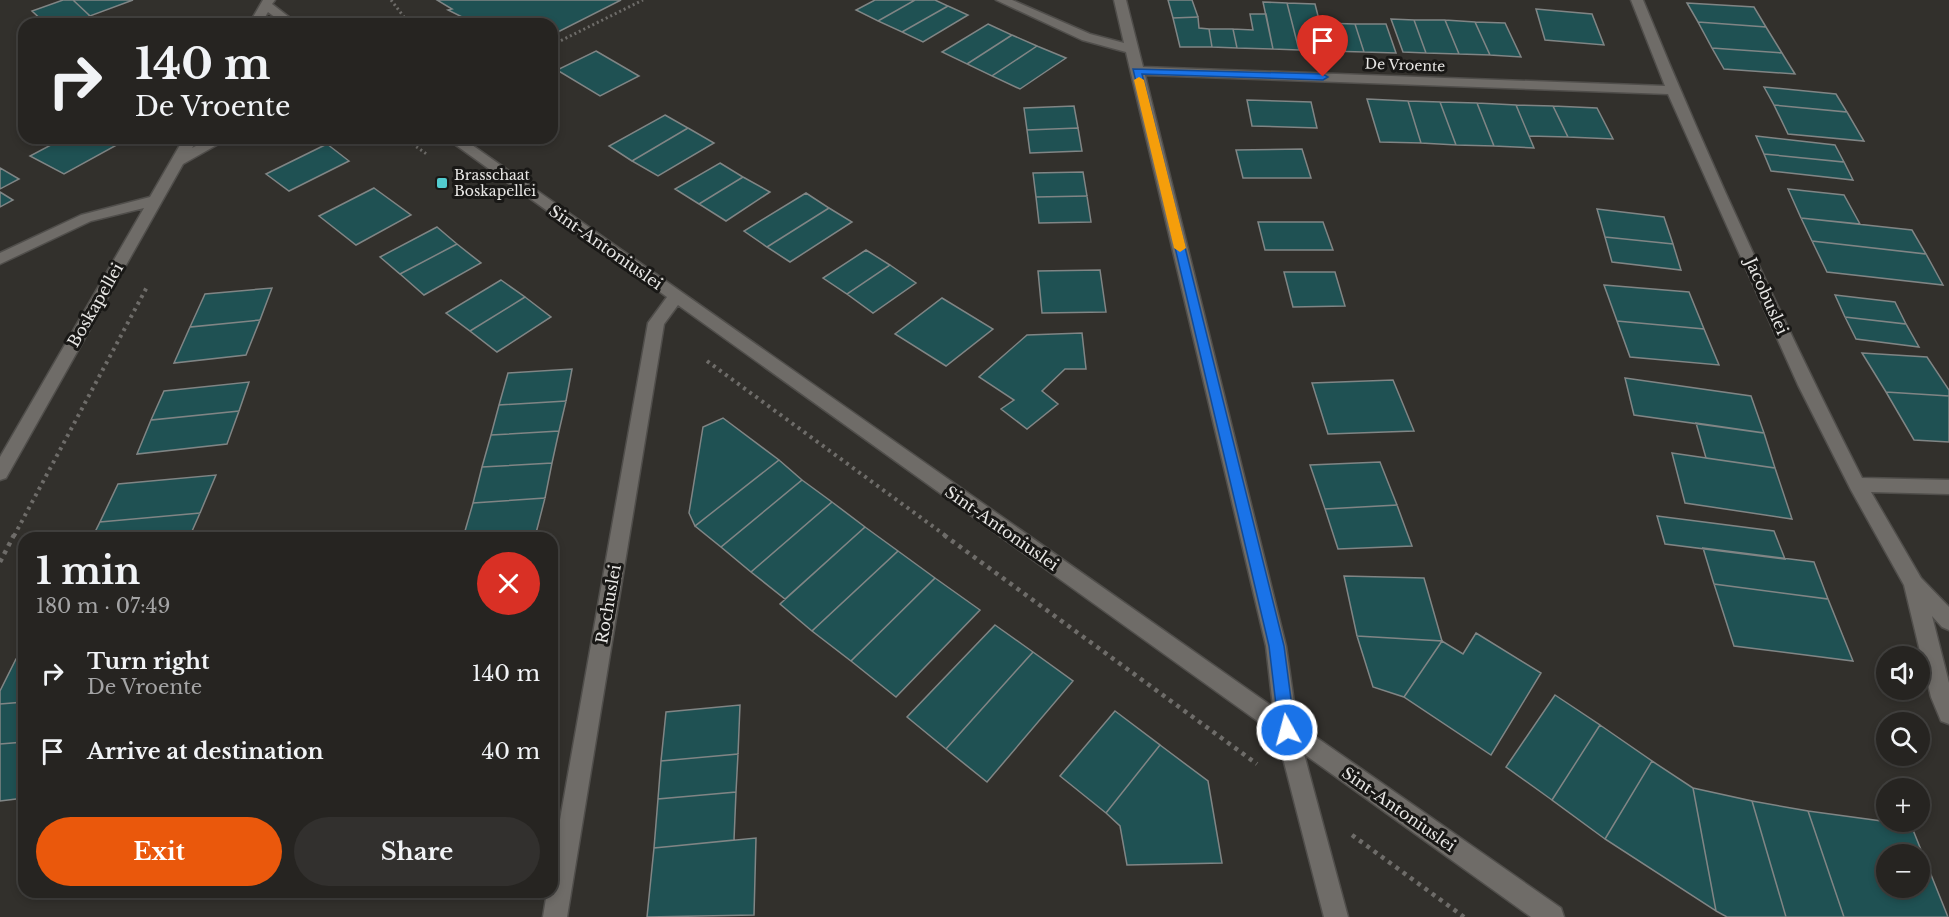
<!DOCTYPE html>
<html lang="en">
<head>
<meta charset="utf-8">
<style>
	body { margin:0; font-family:"Libre Baskerville",serif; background:#32302e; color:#f1f3f6; height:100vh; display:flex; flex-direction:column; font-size:22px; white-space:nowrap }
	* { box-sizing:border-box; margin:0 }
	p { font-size:20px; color:#a4a4a5 }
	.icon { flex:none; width:33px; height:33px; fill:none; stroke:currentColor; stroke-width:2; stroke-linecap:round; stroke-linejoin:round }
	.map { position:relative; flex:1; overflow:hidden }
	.side { position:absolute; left:18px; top:532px; width:540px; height:366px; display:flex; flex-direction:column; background:#262421; border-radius:18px; box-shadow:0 3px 9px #0003,0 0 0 2px #42413f }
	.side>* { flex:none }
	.banner { position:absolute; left:18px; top:18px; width:540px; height:126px; border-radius:18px; box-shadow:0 3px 9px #0003,0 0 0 2px #42413f; background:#262421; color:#f1f3f6; overflow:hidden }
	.controls { position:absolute; left:1876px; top:646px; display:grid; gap:12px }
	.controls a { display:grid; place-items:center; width:54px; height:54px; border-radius:50%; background:#262421; box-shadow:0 3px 9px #0003,0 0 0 2px #42413f; font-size:30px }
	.pin { position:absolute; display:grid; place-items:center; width:51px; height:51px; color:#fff; margin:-62px -26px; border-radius:50% 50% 50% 0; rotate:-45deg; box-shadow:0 0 6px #0007 }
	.pin .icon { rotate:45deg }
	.me { position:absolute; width:66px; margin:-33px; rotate:353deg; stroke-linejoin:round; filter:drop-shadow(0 0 4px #0008) }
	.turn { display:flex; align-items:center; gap:21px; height:126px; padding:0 18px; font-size:27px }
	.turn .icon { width:78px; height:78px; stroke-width:2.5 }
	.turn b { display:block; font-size:42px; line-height:51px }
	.round { display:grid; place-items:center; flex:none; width:63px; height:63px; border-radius:32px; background:#32302e }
	.headline { display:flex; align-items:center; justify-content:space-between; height:102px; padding:0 18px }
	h1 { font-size:36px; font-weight:700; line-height:45px }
	.action { display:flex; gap:12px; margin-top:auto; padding:12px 18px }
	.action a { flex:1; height:69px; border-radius:36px; background:#ea580c; color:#fff; font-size:24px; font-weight:700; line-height:69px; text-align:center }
	.action a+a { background:#32302e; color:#f1f3f6 }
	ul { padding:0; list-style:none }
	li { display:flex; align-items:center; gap:18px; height:78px; padding:0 18px }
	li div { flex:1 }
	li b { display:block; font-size:22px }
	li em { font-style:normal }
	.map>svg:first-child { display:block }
</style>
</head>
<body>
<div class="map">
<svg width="1949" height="917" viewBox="0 0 1949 917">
	<rect width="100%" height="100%" fill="#32302c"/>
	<path fill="#1f5153" stroke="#808585" stroke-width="1.5" fill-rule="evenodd" d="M 63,0 L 73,0 L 90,16 L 67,24 L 46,24 L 32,11 Z
		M 73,0 L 133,0 L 90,16 Z
		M 437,0 L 621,0 L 552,35 L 552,24 L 476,24 L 448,10 L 452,9 Z
		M 875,0 L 915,0 L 878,21 L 856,10 Z
		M 915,0 L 935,0 L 948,6 L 902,32 L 878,21 Z
		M 1168,0 L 1192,0 L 1198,17 L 1173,18 Z
		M 1263,2 L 1287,3 L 1299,50 L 1273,49 Z
		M 1287,3 L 1315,4 L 1327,51 L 1299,50 Z
		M 1687,3 L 1754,7 L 1766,27 L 1698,22 Z
		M 948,6 L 968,15 L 923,42 L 902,32 Z
		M 1536,9 L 1592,14 L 1604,45 L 1545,40 Z
		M 1250,14 L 1266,14 L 1273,49 L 1237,48 L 1233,29 L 1253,30 Z
		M 1198,17 L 1199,28 L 1209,29 L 1212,47 L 1180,47 L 1173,18 Z
		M 1391,19 L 1414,20 L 1426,53 L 1403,52 Z
		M 1414,20 L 1445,20 L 1459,54 L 1426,53 Z
		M 1445,20 L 1475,22 L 1490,55 L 1459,54 Z
		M 1475,22 L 1505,23 L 1521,57 L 1490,55 Z
		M 1698,22 L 1766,27 L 1782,53 L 1712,48 Z
		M 1320,23 L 1355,24 L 1364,52 L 1327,51 Z
		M 988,24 L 1012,35 L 967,64 L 942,52 Z
		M 1355,24 L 1386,24 L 1396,53 L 1364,52 Z
		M 1209,29 L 1233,29 L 1237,48 L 1212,47 Z
		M 1012,35 L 1037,46 L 992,76 L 967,64 Z
		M 1037,46 L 1066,58 L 1020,89 L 992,76 Z
		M 1712,48 L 1782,53 L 1795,74 L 1724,69 Z
		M 596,51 L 639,76 L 600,96 L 557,70 Z
		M 1764,87 L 1836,94 L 1847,112 L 1774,105 Z
		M 1367,99 L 1408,101 L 1421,143 L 1380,142 Z
		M 1247,100 L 1311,102 L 1317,128 L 1252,126 Z
		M 1408,101 L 1440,102 L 1456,145 L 1421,143 Z
		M 1440,102 L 1477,103 L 1494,146 L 1456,145 Z
		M 1477,103 L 1516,105 L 1534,148 L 1494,146 Z
		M 1516,105 L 1553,106 L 1568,137 L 1529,136 Z
		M 1774,105 L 1847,112 L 1864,141 L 1788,134 Z
		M 1074,106 L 1078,128 L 1027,130 L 1024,108 Z
		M 1553,106 L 1597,108 L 1613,139 L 1568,137 Z
		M 665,115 L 688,128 L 632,161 L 609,146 Z
		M 688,128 L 714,143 L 658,176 L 632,161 Z
		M 1078,128 L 1082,151 L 1030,153 L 1027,130 Z
		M 1756,136 L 1835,145 L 1844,162 L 1764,154 Z
		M 64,138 L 119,138 L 124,141 L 64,174 L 30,156 Z
		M 327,144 L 349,161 L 289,191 L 266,174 Z
		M 1302,149 L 1311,178 L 1243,178 L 1236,150 Z
		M 1764,154 L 1844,162 L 1853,180 L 1771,171 Z
		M 720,163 L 743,177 L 699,204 L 675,189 Z
		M 0,168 L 19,179 L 0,189 Z
		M 1083,172 L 1087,196 L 1036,197 L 1033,173 Z
		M 743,177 L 770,192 L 726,221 L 699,204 Z
		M 374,188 L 411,215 L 356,245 L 319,216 Z
		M 1788,189 L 1844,195 L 1860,224 L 1801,218 Z
		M 0,192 L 13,200 L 0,207 Z
		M 806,193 L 829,208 L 767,247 L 744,231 Z
		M 1087,196 L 1091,222 L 1039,223 L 1036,197 Z
		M 829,208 L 852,222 L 790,262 L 767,247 Z
		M 1597,209 L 1664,217 L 1673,244 L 1605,237 Z
		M 1801,218 L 1912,230 L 1926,254 L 1812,241 Z
		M 1258,222 L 1323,222 L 1333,250 L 1265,250 Z
		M 437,227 L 457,244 L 400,274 L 380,257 Z
		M 1605,237 L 1673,244 L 1681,270 L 1612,262 Z
		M 1812,241 L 1926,254 L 1943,285 L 1827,272 Z
		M 457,244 L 481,263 L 424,295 L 400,274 Z
		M 866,250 L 890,265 L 847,294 L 823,278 Z
		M 890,265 L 916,283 L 873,313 L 847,294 Z
		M 1100,270 L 1106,312 L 1042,313 L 1038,271 Z
		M 1284,272 L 1335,272 L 1345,306 L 1293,307 Z
		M 501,280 L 525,297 L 470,331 L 446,313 Z
		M 1604,285 L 1689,292 L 1704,329 L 1617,321 Z
		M 272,288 L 260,320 L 190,327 L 205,294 Z
		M 1835,295 L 1895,302 L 1906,324 L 1845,317 Z
		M 525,297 L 551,317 L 497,352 L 470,331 Z
		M 942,298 L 993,329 L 946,366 L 895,334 Z
		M 1845,317 L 1906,324 L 1919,347 L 1856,339 Z
		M 260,320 L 246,355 L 174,363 L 190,327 Z
		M 1617,321 L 1704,329 L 1719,365 L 1630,357 Z
		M 1082,333 L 1086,369 L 1065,369 L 1042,391 L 1058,404 L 1027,429 L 1001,409 L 1014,400 L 979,377 L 1027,335 Z
		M 1862,353 L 1927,357 L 1949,390 L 1949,396 L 1886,392 Z
		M 572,369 L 566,401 L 499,405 L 508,373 Z
		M 1625,378 L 1751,396 L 1764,433 L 1634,415 Z
		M 1393,380 L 1414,431 L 1328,434 L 1312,383 Z
		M 249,382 L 239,411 L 151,420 L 164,391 Z
		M 1886,392 L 1949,396 L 1949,442 L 1914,440 Z
		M 566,401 L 559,431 L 491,435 L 499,405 Z
		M 239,411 L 227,444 L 137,454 L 151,420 Z
		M 723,418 L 779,460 L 695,526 L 689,513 L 703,427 Z
		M 1696,423 L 1764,433 L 1775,468 L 1706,458 Z
		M 559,431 L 552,463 L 482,467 L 491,435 Z
		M 1672,453 L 1775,468 L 1792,519 L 1685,503 Z
		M 779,460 L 802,480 L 721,547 L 695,526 Z
		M 1380,462 L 1397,505 L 1325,509 L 1310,465 Z
		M 552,463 L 545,498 L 473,503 L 482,467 Z
		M 216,475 L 200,513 L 100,522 L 118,484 Z
		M 802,480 L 832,502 L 751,572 L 721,547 Z
		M 545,498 L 536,533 L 463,538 L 473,503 Z
		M 832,502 L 865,527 L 785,599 L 751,572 Z
		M 1397,505 L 1412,546 L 1338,549 L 1325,509 Z
		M 200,513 L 189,538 L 92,538 L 100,522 Z
		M 1657,516 L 1774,531 L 1785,559 L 1665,544 Z
		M 865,527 L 898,551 L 812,631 L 780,604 Z
		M 536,533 L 535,538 L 456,538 L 463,538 Z
		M 1703,548 L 1814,562 L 1828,599 L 1714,584 Z
		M 898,551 L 935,578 L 851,661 L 812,631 Z
		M 1344,576 L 1424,578 L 1442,641 L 1357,636 Z
		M 935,578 L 980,610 L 896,697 L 851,661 Z
		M 1714,584 L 1828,599 L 1853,661 L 1734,646 Z
		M 995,625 L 1033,652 L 946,749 L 907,717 Z
		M 1476,633 L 1541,673 L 1491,755 L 1404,697 L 1442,641 L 1463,654 Z
		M 1357,636 L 1442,641 L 1404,697 L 1373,687 Z
		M 1033,652 L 1073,681 L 987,782 L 946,749 Z
		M 24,658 L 24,702 L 0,704 L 0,691 L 16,659 Z
		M 1555,695 L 1600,725 L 1552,800 L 1506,767 Z
		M 24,702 L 24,742 L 0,744 L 0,704 Z
		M 740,705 L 738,754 L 661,761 L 666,712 Z
		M 1115,711 L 1160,745 L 1106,813 L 1060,776 Z
		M 1600,725 L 1652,761 L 1605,839 L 1552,800 Z
		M 24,742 L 24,798 L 0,801 L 0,744 Z
		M 1160,745 L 1208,781 L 1222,863 L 1127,865 L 1120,826 L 1106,813 Z
		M 738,754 L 736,792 L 658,799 L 661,761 Z
		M 1652,761 L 1693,788 L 1716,911 L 1605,839 Z
		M 1693,788 L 1752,801 L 1786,917 L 1727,917 L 1716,911 Z
		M 736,792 L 734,840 L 654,848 L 658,799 Z
		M 1752,801 L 1808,811 L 1844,917 L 1786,917 Z
		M 1808,811 L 1911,825 L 1948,917 L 1844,917 ZM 1887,855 L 1920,855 L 1920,888 L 1887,888 Z
		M 756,838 L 754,915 L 647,917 L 654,848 Z"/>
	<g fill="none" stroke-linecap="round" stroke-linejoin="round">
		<g stroke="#504e4b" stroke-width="3">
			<path id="minor" d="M 263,0 L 275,0 L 272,4 L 298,24 L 284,24 L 268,12 L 261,24 L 249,24 Z
				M 996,0 L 1012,0 L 1090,34 L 1124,43 L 1114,0 L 1126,0 L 1143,67 L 1665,86 L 1631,0 L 1643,0 C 1709,162 1783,322 1862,478 L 1949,480 L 1949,494 L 1871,492 L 1921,578 L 1949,607 L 1949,630 L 1942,627 L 1932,616 L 1949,683 L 1949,724 L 1941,721 L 1931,697 L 1904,585 L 1851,490 L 1798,385 L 1668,94 L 1145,75 L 1286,646 L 1297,724 L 1561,908 L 1564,917 L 1531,917 L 1304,754 L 1348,917 L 1324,917 L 1277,735 L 678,305 L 664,324 L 567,917 L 543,917 L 547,892 L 552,892 L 552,865 L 648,323 L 667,297 L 446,138 L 462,138 L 1273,707 L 1266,646 L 1126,52 L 1082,40 Z
				M 184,138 L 198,138 L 192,148 L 212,138 L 229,138 L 183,164 L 6,478 L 0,480 L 0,457 L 144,208 L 91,221 L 0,264 L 0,253 L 81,215 L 150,197 Z"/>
		</g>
		<path stroke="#6e6c69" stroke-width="3" stroke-dasharray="2 3" stroke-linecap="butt" d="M 391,0 L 404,17 L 414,24
			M 552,45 L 643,0
			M 404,138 L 428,155
			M 253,143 L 263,138"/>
		<path stroke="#6e6c69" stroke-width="4" stroke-dasharray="3 4.5" stroke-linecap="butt" d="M 707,361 L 946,536
			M 14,536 L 148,285"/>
		<path stroke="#6e6c69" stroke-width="4.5" stroke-dasharray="4 5" stroke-linecap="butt" d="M 944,535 L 1257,764
			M 0,562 L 14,535
			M 1352,835 L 1464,917"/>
		<use href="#minor" fill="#6f6c68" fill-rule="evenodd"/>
	</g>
	<path fill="#1a73e8" stroke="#114b97" stroke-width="1.5" d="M 1133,69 L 1323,74 L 1328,77 L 1323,80 L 1142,74 L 1284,646 L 1295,730 L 1293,735 L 1287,737 L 1281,735 L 1279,730 L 1269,646 Z"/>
	<path fill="#f59e0b" d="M 1139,77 L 1144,80 L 1186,248 L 1180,252 L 1174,248 L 1134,80 Z"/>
	<rect fill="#52ccd0" stroke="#191816" stroke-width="2" x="436" y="177" width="12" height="12" rx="3"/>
	<g text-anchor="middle" stroke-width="6" stroke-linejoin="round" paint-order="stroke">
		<g font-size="14" fill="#e8e7e5" stroke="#191816">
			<text transform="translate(1405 65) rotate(2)" y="5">De Vroente</text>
		</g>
		<g font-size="14" fill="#e8e7e5" stroke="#191816" text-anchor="start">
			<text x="454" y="180">Brasschaat<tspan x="454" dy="16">Boskapellei</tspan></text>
		</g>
		<g font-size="16" fill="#e8e7e5" stroke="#191816">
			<text transform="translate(606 247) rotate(35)" y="6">Sint-Antoniuslei</text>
			<text transform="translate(1767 296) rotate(66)" y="6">Jacobuslei</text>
			<text transform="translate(95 305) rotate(-60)" y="6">Boskapellei</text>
			<text transform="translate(1002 528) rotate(35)" y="6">Sint-Antoniuslei</text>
			<text transform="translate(608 604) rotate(-80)" y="6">Rochuslei</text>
			<text transform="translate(1399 809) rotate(35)" y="6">Sint-Antoniuslei</text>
		</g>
	</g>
</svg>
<div class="controls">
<a><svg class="icon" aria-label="sound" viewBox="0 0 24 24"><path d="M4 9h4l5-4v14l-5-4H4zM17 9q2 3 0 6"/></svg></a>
<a><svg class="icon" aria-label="search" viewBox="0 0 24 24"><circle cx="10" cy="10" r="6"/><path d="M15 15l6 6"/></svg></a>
<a>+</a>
<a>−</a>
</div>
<div class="pin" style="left:1323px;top:77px;background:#d93025"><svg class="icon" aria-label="arrive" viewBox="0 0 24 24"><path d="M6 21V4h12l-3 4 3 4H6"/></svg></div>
<svg class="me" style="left:1287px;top:730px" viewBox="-20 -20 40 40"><circle r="17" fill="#1a73e8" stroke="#fff" stroke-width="3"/><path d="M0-11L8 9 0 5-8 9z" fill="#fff"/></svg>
<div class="banner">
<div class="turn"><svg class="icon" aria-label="right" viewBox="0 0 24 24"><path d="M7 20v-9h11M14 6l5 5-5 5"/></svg><div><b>140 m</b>De Vroente</div></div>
</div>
<section class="side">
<div class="headline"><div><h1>1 min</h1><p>180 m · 07:49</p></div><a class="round" style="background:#d93025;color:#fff"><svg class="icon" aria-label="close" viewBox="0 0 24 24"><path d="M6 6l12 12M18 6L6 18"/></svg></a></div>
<ul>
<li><svg class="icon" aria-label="right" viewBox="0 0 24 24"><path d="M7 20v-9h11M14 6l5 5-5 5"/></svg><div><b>Turn right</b><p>De Vroente</p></div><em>140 m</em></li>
<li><svg class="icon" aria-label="arrive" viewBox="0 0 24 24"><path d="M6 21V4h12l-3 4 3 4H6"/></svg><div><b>Arrive at destination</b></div><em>40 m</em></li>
</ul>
<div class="action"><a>Exit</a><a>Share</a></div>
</section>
</div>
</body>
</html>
